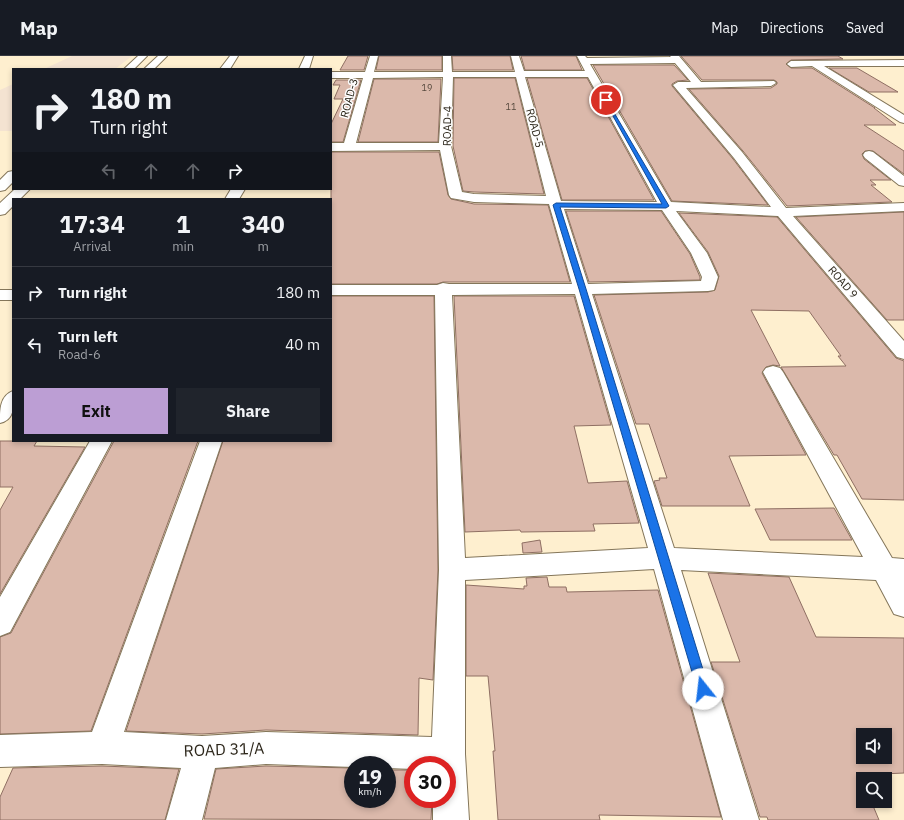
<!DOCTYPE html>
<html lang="en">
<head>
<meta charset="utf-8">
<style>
	body { margin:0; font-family:"IBM Plex Sans",sans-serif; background:#20242c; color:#f1f3f6; height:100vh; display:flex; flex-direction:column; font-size:15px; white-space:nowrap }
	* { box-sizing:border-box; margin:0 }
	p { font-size:13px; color:#9ea1a6 }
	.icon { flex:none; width:22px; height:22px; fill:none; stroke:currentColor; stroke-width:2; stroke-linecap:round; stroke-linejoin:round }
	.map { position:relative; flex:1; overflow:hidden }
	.details { position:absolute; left:12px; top:142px; width:320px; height:244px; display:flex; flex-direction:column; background:#171b24; border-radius:0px; box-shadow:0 2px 6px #0003 }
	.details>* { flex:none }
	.hud { position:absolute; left:12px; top:12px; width:320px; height:122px; border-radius:0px; box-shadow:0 2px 6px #0003; background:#171b24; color:#f1f3f6; overflow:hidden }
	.buttons { position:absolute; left:856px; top:672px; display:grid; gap:8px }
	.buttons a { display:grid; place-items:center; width:36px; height:36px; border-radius:0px; background:#171b24; box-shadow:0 2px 6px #0003; font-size:20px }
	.speed { position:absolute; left:344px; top:700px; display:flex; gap:8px; font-size:20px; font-weight:700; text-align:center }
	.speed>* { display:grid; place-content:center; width:52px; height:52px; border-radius:50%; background:#171b24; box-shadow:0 2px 6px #0003; line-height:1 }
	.speed small { font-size:10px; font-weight:400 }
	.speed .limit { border:6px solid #d22; background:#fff; color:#111 }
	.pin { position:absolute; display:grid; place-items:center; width:34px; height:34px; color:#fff; margin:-17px; border:2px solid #fff; border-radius:50%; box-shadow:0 1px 4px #0007 }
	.me { position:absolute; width:44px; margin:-22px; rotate:344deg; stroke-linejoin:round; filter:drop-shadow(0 0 3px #0008) }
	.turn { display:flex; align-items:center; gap:14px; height:84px; padding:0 12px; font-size:18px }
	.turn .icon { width:52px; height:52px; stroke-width:2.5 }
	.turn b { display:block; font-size:28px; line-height:34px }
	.lanes { display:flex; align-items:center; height:38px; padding:0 12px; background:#0003; justify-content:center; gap:20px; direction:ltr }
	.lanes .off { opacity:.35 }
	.eta { display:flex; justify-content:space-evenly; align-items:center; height:68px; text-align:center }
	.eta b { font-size:24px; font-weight:700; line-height:28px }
	.cta { display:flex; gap:8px; margin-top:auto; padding:8px 12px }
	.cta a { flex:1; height:46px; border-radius:0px; background:#bc9ed4; color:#111; font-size:16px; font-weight:700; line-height:46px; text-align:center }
	.cta a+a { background:#20242c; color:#f1f3f6 }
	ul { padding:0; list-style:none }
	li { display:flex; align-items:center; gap:12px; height:52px; padding:0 12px; border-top:1px solid #363941 }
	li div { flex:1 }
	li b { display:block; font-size:15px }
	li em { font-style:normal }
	header { display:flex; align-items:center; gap:24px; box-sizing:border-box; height:56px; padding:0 20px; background:#171b24; border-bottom:1px solid #363941 }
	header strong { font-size:19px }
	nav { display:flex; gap:22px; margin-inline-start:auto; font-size:14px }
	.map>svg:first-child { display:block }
</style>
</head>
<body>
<header>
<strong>Map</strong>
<nav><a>Map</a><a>Directions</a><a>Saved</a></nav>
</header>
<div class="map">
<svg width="904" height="764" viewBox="0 0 904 764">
	<rect width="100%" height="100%" fill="#feefcf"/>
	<path fill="#f4e3d1" d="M 72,0 L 132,0 L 115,13 L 44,13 Z
		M 13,28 L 13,75 L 0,75 L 0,34 Z"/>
	<path fill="#dbb9ab" stroke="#8f6f63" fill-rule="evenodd" d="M 348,0 L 368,0 L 364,14 L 340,14 Z
		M 379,0 L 442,0 L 442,14 L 376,14 Z
		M 452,0 L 510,0 L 513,14 L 453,14 Z
		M 521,0 L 576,0 L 582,14 L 525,14 Z
		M 681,0 L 838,0 L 843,3 L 791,4 L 786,8 L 791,12 L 812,12 L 875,52 L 874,52 L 896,69 L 864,69 L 904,95 L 904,118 L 873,95 L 865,95 L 862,98 L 864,103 L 891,124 L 870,124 L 876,129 L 871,129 L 892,146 L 787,150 L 743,95 L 689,33 L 771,32 L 777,28 L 777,26 L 774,24 L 702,24 Z
		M 593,9 L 674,9 L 688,24 L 677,25 L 672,28 L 672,30 L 733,103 L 768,149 L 672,145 Z
		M 829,12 L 857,12 L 898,36 L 869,36 Z
		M 454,22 L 515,22 L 544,138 L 474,136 L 463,135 L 453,90 Z
		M 527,22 L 587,22 L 654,144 L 562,144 Z
		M 374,23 L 441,23 L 438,86 L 358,86 Z
		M 336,24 L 361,24 L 343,86 L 331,86 L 331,68 L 343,43 L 334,43 L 340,29 L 333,29 Z
		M 331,96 L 439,96 L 448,139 L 451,143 L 474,148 L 548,149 L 570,226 L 443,226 L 437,228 L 331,228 Z
		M 566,155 L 661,155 L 690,198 L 700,221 L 700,224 L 589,226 Z
		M 904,156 L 904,264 L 887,264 L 796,161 Z
		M 679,157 L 777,161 L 896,302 L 904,305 L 904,444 L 862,443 L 837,399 L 834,399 L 781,311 L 846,310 L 838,300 L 841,300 L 809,255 L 751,254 L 780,310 L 773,309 L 766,311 L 762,317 L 806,399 L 729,400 L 750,450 L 662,450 L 654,425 L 660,424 L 659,422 L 667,422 L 649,368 L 636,368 L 594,239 L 708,236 L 715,234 L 719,220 L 708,196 Z
		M 331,240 L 434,240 L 438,514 L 433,624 L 419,622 L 418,679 L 266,674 L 202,678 L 126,675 L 223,385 L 331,385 Z
		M 454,240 L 574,240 L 611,369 L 574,370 L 588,427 L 627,425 L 639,467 L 593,468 L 595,475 L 521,476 L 520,474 L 465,476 Z
		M 0,385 L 37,385 L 34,390 L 85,391 L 0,538 L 0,454 L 13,431 L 0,431 Z
		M 114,385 L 198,385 L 91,675 L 0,678 L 0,581 L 11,577 Z
		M 834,452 L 852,484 L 770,484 L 755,453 Z
		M 540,484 L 542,496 L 523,497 L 522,487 Z
		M 708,517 L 789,521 L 816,581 L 904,582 L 904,717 L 860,719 L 863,726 L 863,745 L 871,745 L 879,764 L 768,764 L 767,761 L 760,761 L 711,606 L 740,606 ZM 863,679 L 885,679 L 885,701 L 863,701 Z
		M 547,521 L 549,531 L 566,531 L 567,536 L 658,534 L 721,761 L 599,759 L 600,764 L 498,764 L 493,695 L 495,695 L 488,620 L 466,620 L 466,529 L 524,533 L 524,530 L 527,530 L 526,522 Z
		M 102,710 L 179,713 L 165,764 L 0,764 L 0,741 L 13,712 Z
		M 266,710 L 353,712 L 353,743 L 387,743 L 387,714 L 413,714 L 413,743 L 432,743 L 431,764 L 204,763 L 216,713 Z"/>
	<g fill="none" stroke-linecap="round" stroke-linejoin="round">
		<g stroke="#84765a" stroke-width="2">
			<path id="minor" d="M 230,0 L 238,0 L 230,13 L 220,13 Z
				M 305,0 L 313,0 L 309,13 L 299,13 Z
				M 370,0 L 378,0 L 374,16 L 443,16 L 443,0 L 451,0 L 452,16 L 515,16 L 511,0 L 519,0 L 524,15 L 585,15 L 577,0 L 585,0 L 587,2 L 671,1 L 670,0 L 679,0 L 701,26 L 774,25 L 776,27 L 771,30 L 686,32 L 742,96 L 786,152 L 904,147 L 904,155 L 793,160 L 904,285 L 904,303 L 897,301 L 778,160 L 676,155 L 707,197 L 718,221 L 714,234 L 708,235 L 592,238 L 674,492 L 863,501 L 763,316 L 766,312 L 773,310 L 780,312 L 783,316 L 892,502 L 904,503 L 904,561 L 894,558 L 876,524 L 681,514 L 759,764 L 723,764 L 654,513 L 465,524 L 465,698 L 469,764 L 433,764 L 433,743 L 447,743 L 447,709 L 413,709 L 413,713 L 387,712 L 387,709 L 353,709 L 353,711 L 266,708 L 215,712 L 202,764 L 166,764 L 181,712 L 102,708 L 0,711 L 0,679 L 92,676 L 200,385 L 222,385 L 124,676 L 202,680 L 266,676 L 432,681 L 439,514 L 435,239 L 331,239 L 331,229 L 437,229 L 443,227 L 449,228 L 572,228 L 549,148 L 474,146 L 451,142 L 449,139 L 440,94 L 331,95 L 331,87 L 344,87 L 363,22 L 331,22 L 331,16 L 365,16 ZM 675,7 L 691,26 L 678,26 L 673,29 L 734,102 L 771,151 L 671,146 L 590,8 ZM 443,21 L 439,87 L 356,87 L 373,22 ZM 453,21 L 516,21 L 546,140 L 474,138 L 462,136 L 451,90 ZM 525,21 L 588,21 L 657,146 L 561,145 ZM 564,153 L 662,154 L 691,197 L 702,221 L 701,225 L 588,228 ZM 575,238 L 648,492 L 465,502 L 452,239 Z
				M 904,4 L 904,10 L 824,10 L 904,59 L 904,67 L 900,66 L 812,10 L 791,11 L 787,8 L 791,5 Z
				M 869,95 L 873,96 L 904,120 L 904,130 L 899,129 L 865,102 L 863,99 L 865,96 Z
				M 231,133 L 245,133 L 239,143 L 225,143 Z
				M 0,234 L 13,234 L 13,244 L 0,244 Z
				M 13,335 C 13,349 16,363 0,367 C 0,353 0,340 13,335 Z
				M 90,385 L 112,385 L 10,576 L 0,580 L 0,541 Z"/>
		</g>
		<g stroke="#84765a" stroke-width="2">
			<path id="secondary" d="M 138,0 L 147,0 L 134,13 L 124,13 Z
				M 158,0 L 167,0 L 154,13 L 144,13 Z
				M 13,115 L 13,126 L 5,134 L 0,135 L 0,124 L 8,116 Z
				M 15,133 L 30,133 L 20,143 L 13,143 L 13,150 L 5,158 L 0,159 L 0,147 Z"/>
		</g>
		<use href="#minor" fill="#fff" fill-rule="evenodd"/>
		<use href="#secondary" fill="#fff" fill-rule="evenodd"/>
	</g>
	<path fill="#1a73e8" stroke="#114b97" d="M 606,43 L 669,150 L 666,152 L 560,151 L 586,233 L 709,633 L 707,637 L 703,639 L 698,637 L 697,633 L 579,233 L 553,149 L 556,147 L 662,148 L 604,44 Z"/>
	<g text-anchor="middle" stroke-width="3" stroke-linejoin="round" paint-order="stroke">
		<g font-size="9" fill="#574a3e">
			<text x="427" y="35">19</text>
			<text x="511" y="54">11</text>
		</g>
		<g font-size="11" fill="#2b2519" stroke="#fdfdfd">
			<text transform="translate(349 42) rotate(-75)" y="4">ROAD-3</text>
			<text transform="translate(447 70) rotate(-89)" y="4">ROAD-4</text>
			<text transform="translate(535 72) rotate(75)" y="4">ROAD-5</text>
			<text transform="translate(843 226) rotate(49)" y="4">ROAD 9</text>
		</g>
		<g font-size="16" fill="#2b2519" stroke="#fdfdfd">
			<text transform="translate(224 693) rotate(-2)" y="6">ROAD 31/A</text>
		</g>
	</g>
</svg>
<div class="buttons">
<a><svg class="icon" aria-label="sound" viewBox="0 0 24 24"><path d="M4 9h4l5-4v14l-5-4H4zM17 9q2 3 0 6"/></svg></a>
<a><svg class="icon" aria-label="search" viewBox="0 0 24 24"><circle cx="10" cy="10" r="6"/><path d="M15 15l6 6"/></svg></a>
</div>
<div class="speed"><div>19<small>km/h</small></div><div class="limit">30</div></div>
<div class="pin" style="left:606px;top:44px;background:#d93025"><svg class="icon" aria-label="arrive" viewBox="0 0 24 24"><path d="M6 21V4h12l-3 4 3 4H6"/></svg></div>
<svg class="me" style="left:703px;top:633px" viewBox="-20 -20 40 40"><circle r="19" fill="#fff"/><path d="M0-13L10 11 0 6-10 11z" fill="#1a73e8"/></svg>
<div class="hud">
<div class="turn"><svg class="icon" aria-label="right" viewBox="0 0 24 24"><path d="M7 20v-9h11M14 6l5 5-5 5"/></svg><div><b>180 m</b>Turn right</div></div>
<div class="lanes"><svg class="icon off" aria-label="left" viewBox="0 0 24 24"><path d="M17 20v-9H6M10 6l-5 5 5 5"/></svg><svg class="icon off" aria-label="ahead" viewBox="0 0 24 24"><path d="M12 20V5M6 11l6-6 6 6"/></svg><svg class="icon off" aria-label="ahead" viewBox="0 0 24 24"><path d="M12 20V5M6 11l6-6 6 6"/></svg><svg class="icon" aria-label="right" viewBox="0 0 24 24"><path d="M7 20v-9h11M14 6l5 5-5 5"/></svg></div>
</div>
<section class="details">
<div class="eta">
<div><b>17:34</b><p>Arrival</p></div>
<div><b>1</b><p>min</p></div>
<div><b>340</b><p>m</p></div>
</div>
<ul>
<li><svg class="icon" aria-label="right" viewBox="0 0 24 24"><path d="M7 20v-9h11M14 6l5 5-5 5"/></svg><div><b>Turn right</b></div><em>180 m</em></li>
<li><svg class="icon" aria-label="left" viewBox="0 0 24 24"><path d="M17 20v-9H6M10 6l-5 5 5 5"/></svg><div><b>Turn left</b><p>Road-6</p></div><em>40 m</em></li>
</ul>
<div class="cta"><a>Exit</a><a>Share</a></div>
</section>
</div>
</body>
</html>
